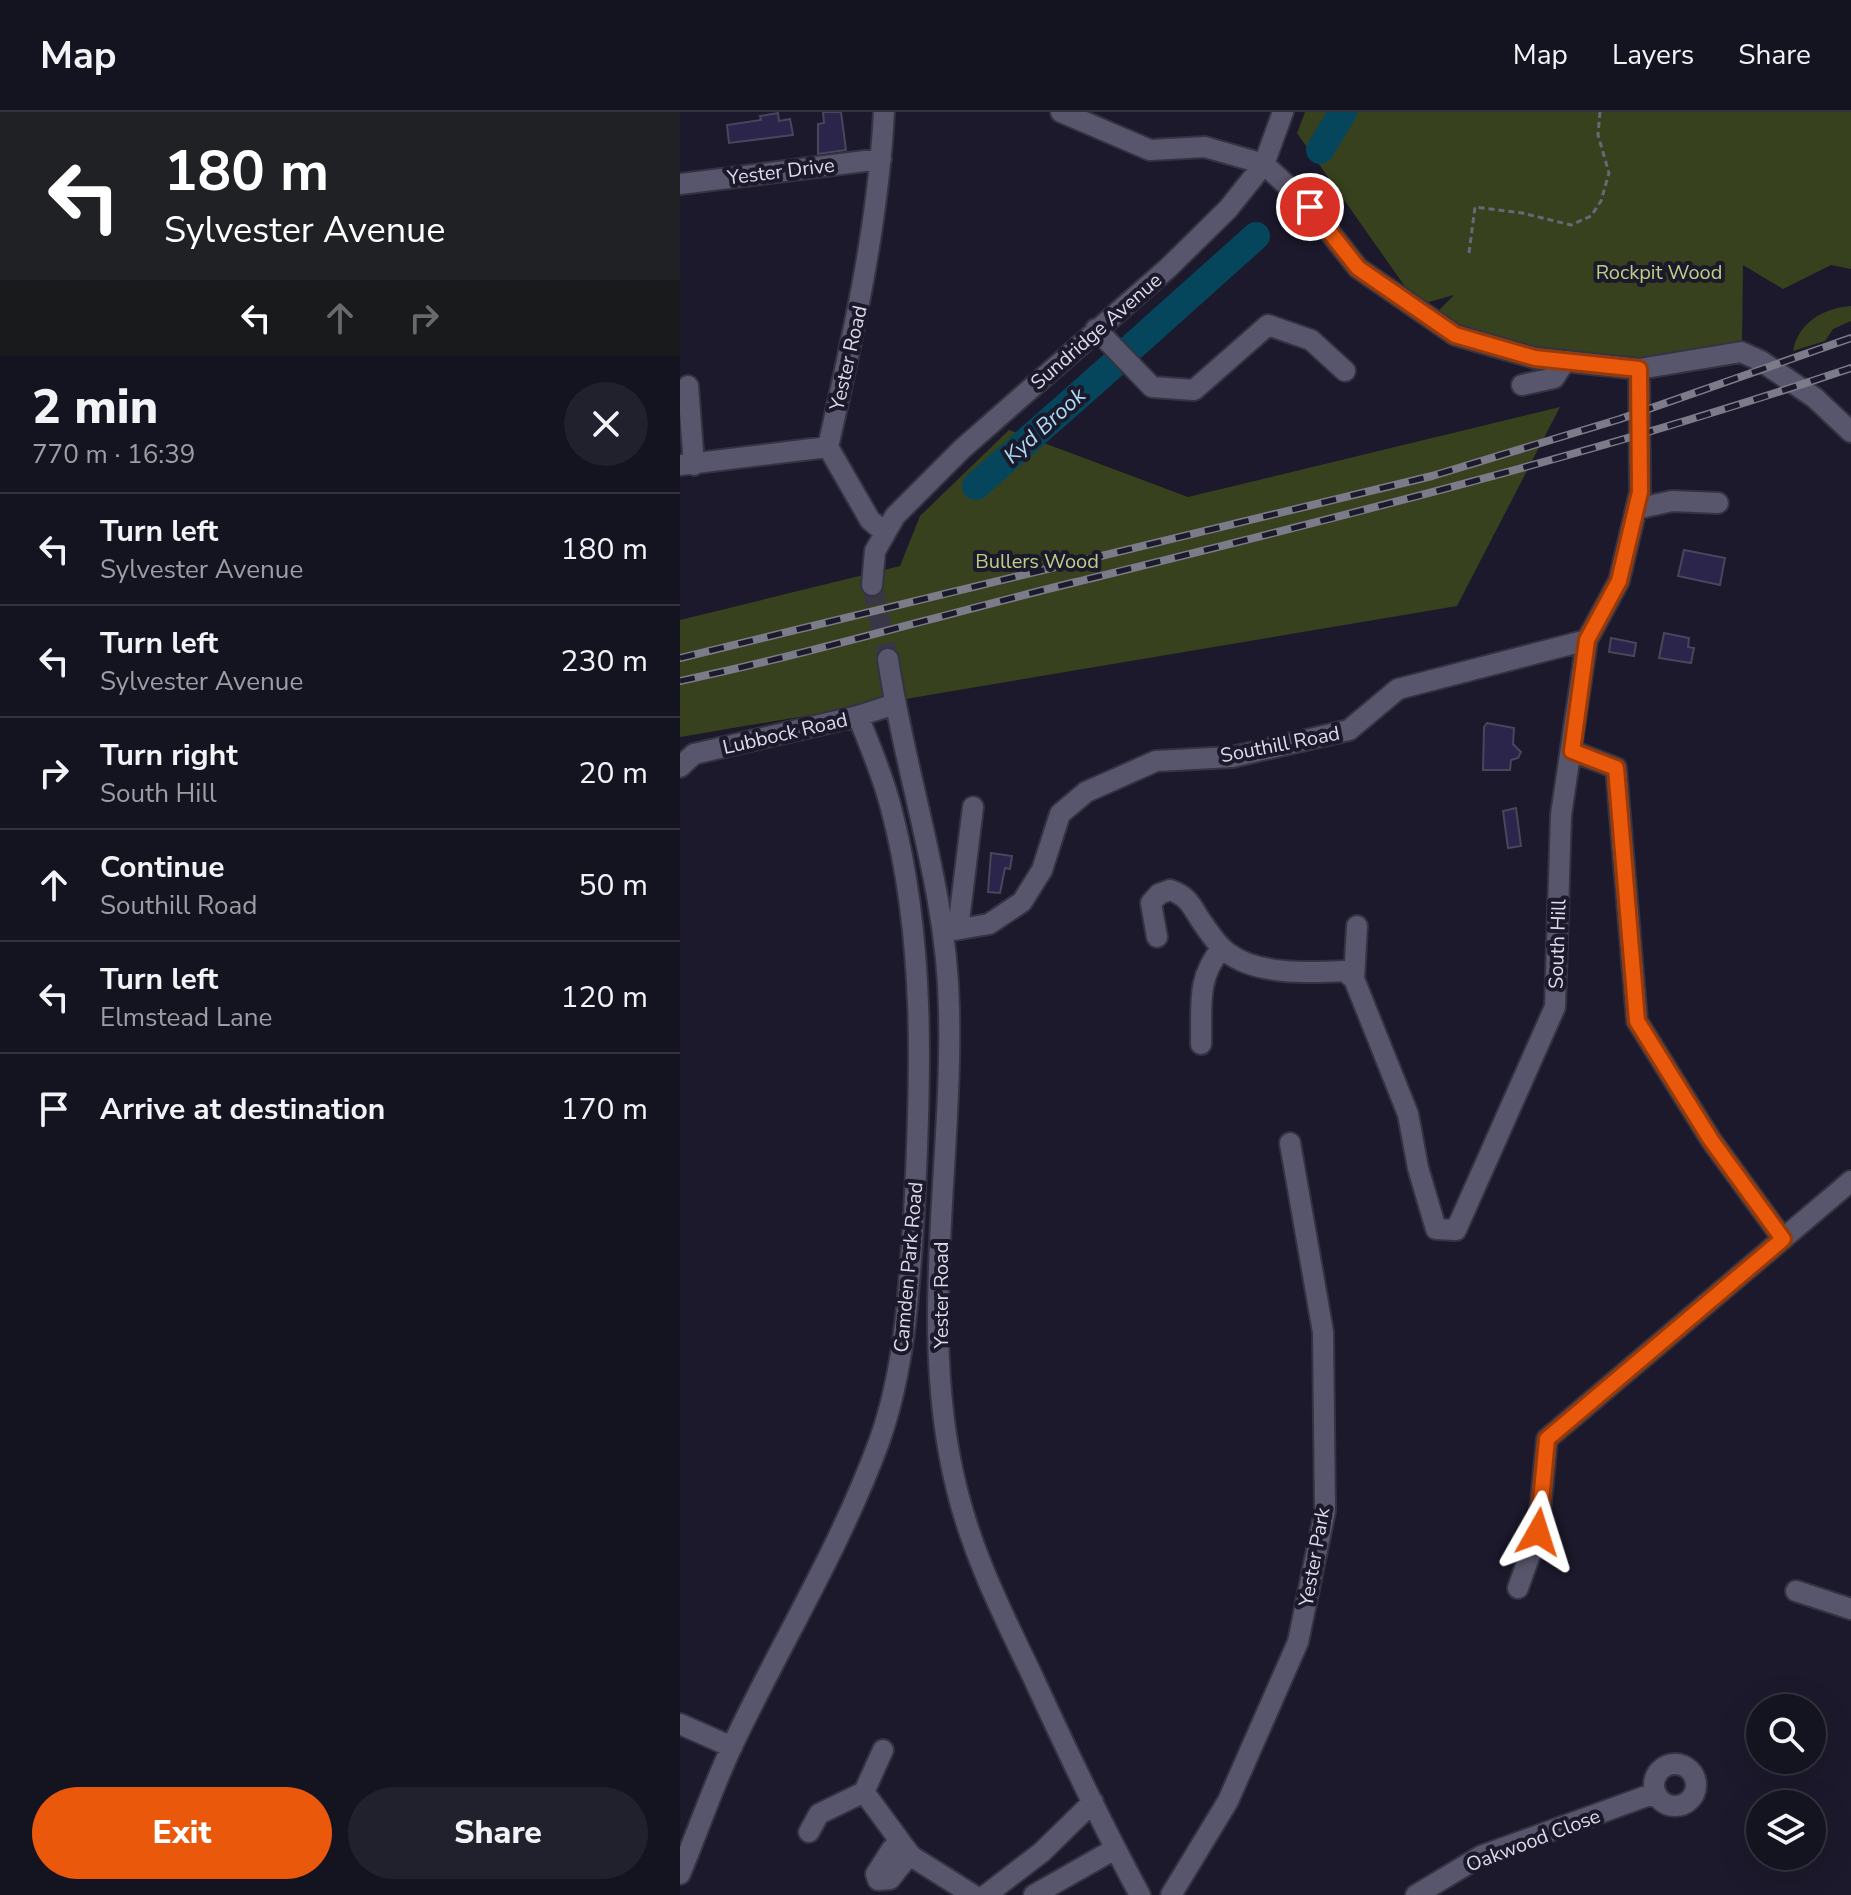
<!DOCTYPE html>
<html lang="en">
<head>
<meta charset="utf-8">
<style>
	body { margin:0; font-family:"Nunito Sans",sans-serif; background:#21202d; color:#f1f3f6; height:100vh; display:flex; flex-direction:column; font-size:30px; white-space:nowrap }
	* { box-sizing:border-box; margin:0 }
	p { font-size:26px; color:#9d9ea5 }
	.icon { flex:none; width:44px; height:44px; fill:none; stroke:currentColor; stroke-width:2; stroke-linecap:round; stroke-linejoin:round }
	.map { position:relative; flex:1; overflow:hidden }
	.side { display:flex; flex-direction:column; background:#141320; width:680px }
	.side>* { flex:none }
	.guide { background:#202124; color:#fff; overflow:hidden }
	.buttons { position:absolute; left:1066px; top:1582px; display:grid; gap:16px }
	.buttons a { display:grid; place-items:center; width:80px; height:80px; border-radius:50%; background:#141320; box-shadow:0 8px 32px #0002,0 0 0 2px #33323e; font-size:40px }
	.pin { position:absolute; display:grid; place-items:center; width:68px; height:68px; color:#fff; margin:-34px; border:4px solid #fff; border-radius:50%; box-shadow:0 2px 8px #0007 }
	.me { position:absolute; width:88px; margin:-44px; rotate:6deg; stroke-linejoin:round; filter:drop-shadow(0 0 6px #0008) }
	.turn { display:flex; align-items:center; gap:28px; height:168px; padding:0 32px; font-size:36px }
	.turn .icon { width:104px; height:104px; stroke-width:2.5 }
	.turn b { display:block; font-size:56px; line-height:68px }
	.lanes { display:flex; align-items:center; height:76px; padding:0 32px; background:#0003; justify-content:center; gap:40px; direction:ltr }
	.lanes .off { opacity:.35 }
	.round { display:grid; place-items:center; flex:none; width:84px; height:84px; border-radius:42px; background:#21202d }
	.summary { display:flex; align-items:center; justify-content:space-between; height:136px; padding:0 32px }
	h1 { font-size:48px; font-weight:800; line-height:60px }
	.button { display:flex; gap:16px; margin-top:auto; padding:16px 32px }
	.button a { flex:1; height:92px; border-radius:48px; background:#ea580c; color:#fff; font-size:32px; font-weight:800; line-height:92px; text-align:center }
	.button a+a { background:#21202d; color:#f1f3f6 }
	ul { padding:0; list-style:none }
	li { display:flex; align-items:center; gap:24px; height:112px; padding:0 32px; border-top:2px solid #33323e }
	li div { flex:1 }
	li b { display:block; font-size:30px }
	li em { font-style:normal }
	header { display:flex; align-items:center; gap:48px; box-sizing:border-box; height:112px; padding:0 40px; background:#141320; border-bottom:2px solid #33323e }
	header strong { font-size:38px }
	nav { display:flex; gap:44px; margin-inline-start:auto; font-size:28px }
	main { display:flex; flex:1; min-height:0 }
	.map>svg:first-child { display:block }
</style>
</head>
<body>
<header>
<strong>Map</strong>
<nav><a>Map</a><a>Layers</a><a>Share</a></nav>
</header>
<main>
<section class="side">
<div class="guide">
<div class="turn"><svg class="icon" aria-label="left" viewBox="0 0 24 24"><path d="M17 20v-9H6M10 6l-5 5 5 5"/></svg><div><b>180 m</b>Sylvester Avenue</div></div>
<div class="lanes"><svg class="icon" aria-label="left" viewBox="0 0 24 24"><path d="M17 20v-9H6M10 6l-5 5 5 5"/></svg><svg class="icon off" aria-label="ahead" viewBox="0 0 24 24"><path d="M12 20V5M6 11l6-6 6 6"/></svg><svg class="icon off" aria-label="right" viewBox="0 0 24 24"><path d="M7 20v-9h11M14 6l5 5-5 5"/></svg></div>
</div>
<div class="summary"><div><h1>2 min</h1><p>770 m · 16:39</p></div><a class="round"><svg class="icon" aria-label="close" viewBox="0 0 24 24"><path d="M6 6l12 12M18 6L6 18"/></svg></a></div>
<ul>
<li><svg class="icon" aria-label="left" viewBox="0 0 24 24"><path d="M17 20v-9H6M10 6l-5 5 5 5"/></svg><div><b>Turn left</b><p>Sylvester Avenue</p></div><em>180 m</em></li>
<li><svg class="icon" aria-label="left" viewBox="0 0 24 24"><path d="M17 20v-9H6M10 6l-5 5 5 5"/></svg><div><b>Turn left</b><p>Sylvester Avenue</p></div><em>230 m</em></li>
<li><svg class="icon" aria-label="right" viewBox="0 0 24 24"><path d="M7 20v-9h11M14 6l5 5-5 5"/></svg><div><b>Turn right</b><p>South Hill</p></div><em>20 m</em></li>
<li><svg class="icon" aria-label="ahead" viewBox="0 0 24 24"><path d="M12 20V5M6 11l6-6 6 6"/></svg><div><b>Continue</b><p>Southill Road</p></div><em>50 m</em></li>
<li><svg class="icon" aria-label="left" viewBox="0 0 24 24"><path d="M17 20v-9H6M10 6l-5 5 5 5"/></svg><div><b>Turn left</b><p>Elmstead Lane</p></div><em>120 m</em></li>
<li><svg class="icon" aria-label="arrive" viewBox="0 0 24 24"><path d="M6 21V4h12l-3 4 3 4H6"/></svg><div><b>Arrive at destination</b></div><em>170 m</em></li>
</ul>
<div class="button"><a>Exit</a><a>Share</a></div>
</section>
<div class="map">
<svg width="1171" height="1783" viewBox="0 0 1171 1783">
	<rect width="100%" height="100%" fill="#1b192b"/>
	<path fill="#38411d" d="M 625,0 L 1171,0 L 1171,157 L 1151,153 L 1103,177 L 1063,153 L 1062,231 L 958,250 L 854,236 L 780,214 L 759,198 L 774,183 L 738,193 L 617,21 Z
		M 1171,194 L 1171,209 L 1153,217 L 1145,229 L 1113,239 C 1118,211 1143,196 1171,194 Z
		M 880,295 L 777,494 L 0,625 L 0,508 L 220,454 L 240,404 L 329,318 L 508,385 Z"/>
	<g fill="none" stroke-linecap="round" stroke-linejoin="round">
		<path stroke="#05465d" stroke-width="28" d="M 640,38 L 663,0
			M 451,236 L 576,124
			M 296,374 L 433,253"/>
	</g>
	<path fill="#2b244b" stroke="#48465a" stroke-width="2" d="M 143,0 L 161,0 L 166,38 L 138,42 L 138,12 L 144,11 Z
		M 98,1 L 99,9 L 110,7 L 113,23 L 49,31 L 47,13 L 81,8 L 80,4 Z
		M 1004,438 L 1045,446 L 1040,473 L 998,464 Z
		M 984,521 L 1009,526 L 1008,535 L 1014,536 L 1011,551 L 979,546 Z
		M 931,526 L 956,531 L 954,544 L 929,540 Z
		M 807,611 L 834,616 L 833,632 L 841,640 L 838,646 L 831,648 L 830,658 L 803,658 L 804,615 Z
		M 836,696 L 841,734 L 828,736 L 823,699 Z
		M 311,741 L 332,744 L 330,757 L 325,756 L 320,781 L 308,780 Z"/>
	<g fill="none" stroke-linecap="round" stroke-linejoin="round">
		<path stroke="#383647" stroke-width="20" stroke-dasharray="20 10" stroke-linecap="butt" d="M 192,473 L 208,547"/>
		<g stroke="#353341" stroke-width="24">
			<path id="minor" d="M 381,0 L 470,38 L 525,35 L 584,52 L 630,95 L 678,156 L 775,223 L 855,246 L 959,257 L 1061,240 L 1081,249 L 1135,286 L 1171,320
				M 0,72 L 201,47
				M 416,217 L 472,275 L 514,278 L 588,213 L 631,228 L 665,259
				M 842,273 L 874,266 L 885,249
				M 8,274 L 14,353
				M 0,353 L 148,335
				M 956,397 L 992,389 L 1038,391
				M 203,419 L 190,408 L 148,335 C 173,224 198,114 204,0
				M 192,473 L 195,439 L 215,404 L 282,337 L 488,156 L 548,97 L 584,52 L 603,0
				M 208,547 C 225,665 267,776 269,896 C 273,1056 237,1220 277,1378 C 293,1443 323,1503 352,1563 C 386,1637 421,1711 460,1783
				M 892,639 L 936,656 L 957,909 L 1031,1028 L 1103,1127
				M 0,655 L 14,642 L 178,604 L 215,592
				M 278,817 L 293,695
				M 263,820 L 309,812 L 342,790 L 362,758 L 380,702 L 406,680 L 476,649 L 552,645 L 669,618 L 718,577 L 907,528 L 939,469 L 960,380 L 959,257
				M 477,825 L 471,791 L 479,782 L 490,778 C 511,785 512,797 524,813 C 530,822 538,834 548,841 C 577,863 630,861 664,859 L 674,867 L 728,1002 L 738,1056 L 756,1117 L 776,1118 L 875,895 L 881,703 L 907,528
				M 674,867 L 677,814
				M 521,932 C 522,894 516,866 542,836
				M 838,1476 L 858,1420 L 867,1327 L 1171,1069
				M 1116,1479 L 1171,1497
				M 0,1612 L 52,1635
				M974 1673a21 21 0 1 1 42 0a21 21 0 1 1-42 0Z
				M 184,1680 L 231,1744 L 293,1783
				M 129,1720 L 139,1702 L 184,1680 L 203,1638
				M 212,1737 L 196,1762 L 198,1768 L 210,1767 L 230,1742
				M 0,1762 C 18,1719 33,1674 53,1632 C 101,1531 160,1436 199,1330 C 225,1257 229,1180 234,1102 C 241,968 246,827 211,696 C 203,664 190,634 178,604
				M 306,1783 L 362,1740 L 413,1690
				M 354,1783 L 435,1737
				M 491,1783 L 548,1689 L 618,1530 L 645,1399 L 643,1220 L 610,1031
				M 736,1783 L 801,1744 L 975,1681"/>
		</g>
		<path stroke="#696777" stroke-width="3" stroke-dasharray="6 4" stroke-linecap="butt" d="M 789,141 L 795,95 L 842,101 L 891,113 L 911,104 L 921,89 L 929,61 L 918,23 L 920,0"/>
		<use href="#minor" stroke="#58566c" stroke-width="20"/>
		<g stroke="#7c7b8a" stroke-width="8">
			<path id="rail" d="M 0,546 L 752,364 L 940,307 L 1171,226
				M 0,569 C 133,541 264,502 396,470 C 656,406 917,342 1171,256"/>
		</g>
		<use href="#rail" stroke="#1b192b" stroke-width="5" stroke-dasharray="15" stroke-linecap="butt"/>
	</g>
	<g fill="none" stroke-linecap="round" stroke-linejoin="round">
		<g stroke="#983908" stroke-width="20">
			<path id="route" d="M 630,95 L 678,156 L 775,223 L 855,246 L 959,257 L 960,380 L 939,469 L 907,528 L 892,639 L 936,656 L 957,909 L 1031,1028 L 1103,1127 L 867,1327 L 858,1420"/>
		</g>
		<use href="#route" stroke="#ea580c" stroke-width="14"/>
	</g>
	<g text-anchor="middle" stroke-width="8" stroke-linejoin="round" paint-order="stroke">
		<g font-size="20" fill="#dcdbe8" stroke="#1b192b">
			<text transform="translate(101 59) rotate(-7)" y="7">Yester Drive</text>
			<text transform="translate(416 219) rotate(-41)" y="7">Sundridge Avenue</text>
			<text transform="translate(168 246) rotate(-77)" y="7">Yester Road</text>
			<text transform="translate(105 621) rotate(-13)" y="7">Lubbock Road</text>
			<text transform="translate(600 632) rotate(-11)" y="7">Southill Road</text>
			<text transform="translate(877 832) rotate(-88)" y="7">South Hill</text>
			<text transform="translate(228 1155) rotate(-85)" y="7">Camden Park Road</text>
			<text transform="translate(261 1183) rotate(-90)" y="7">Yester Road</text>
			<text transform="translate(634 1445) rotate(-80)" y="7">Yester Park</text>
			<text transform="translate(853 1728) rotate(-21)" y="7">Oakwood Close</text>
		</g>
		<g font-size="20" fill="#bbd085" stroke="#1b192b">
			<text x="979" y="167">Rockpit Wood</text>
			<text x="357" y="456">Bullers Wood</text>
		</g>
		<g font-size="22" font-style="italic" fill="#acddf5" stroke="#1b192b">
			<text transform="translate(364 313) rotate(-42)" y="8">Kyd Brook</text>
		</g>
	</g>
</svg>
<div class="buttons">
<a><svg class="icon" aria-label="search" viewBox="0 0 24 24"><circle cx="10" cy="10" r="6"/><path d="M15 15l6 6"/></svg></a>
<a><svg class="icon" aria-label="layers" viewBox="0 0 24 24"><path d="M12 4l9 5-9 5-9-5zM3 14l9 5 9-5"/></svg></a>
</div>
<div class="pin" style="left:630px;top:95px;background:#d93025"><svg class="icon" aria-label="arrive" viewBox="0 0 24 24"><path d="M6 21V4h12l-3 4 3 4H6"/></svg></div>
<svg class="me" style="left:858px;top:1420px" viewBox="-20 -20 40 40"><path d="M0-17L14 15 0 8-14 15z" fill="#ea580c" stroke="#fff" stroke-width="4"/></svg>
</div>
</main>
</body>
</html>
